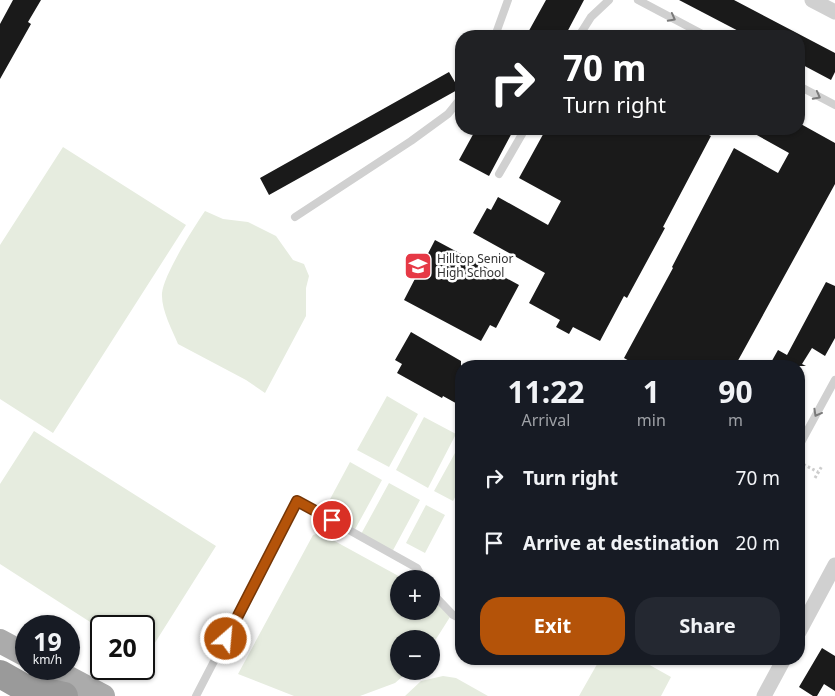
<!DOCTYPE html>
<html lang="en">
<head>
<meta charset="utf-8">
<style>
	body { margin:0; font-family:"Noto Sans",sans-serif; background:#242831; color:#f1f3f6; height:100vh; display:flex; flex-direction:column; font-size:19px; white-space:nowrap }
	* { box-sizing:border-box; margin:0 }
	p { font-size:16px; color:#9ea1a6 }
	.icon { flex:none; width:28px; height:28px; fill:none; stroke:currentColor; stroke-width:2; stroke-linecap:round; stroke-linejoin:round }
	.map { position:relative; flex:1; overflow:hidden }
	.sheet { position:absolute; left:455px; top:360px; width:350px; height:305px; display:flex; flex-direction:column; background:#171b24; border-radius:20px; box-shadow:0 1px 4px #0004 }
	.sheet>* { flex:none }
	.hud { position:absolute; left:455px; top:30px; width:350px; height:105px; border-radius:20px; box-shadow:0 1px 4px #0004; background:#202124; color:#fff; overflow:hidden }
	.fabs { position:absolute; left:390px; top:570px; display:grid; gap:10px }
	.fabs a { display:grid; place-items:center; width:50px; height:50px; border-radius:50%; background:#171b24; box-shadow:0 1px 4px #0004; font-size:25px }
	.speed { position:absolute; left:15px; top:615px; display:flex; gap:10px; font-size:25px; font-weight:700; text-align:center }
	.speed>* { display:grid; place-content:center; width:65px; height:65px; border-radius:50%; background:#171b24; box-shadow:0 1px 4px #0004; line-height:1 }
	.speed small { font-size:12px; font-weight:400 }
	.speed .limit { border:2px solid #111; border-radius:8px; background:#fff; color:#111 }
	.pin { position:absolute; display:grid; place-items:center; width:42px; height:42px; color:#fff; margin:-21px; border:2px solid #fff; border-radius:50%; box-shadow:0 1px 5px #0007 }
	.me { position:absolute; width:55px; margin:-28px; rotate:27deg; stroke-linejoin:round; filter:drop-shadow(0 0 4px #0008) }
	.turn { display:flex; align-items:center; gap:18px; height:105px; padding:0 25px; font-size:22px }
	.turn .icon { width:65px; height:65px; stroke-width:2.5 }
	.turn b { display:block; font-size:35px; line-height:42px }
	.eta { display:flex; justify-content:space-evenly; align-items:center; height:85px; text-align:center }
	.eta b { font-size:30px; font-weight:700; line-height:35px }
	.primary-button { display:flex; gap:10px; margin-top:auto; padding:10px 25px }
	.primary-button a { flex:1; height:58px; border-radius:20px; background:#b45309; color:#fff; font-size:20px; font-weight:700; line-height:58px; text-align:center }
	.primary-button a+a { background:#242831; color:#f1f3f6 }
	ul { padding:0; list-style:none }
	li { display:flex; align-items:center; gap:15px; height:65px; padding:0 25px }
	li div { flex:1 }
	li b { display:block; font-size:19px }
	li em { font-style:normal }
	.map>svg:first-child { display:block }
</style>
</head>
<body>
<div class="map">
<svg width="835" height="696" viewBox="0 0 835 696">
	<rect width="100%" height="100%" fill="#fff"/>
	<path fill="#e6ecdf" d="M 63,147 L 186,225 L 53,433 L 0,399 L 0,245 Z
		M 205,211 L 223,219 L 248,222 L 276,236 L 293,260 L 304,264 L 309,276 L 306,288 L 306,316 L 265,393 L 246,380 L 178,344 C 172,329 161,310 162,293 C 164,274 194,227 205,211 Z
		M 387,396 L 418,414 L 389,467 L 357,450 Z
		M 424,417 L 456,434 L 428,488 L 396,470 Z
		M 34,431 L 216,546 L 146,657 L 144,656 L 144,626 L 101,626 L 101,629 L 0,564 L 0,484 Z
		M 455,453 L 461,456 L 461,486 L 453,501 L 434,491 Z
		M 350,462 L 382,480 L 353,533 L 321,516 Z
		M 389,483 L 420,500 L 391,554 L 360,536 Z
		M 426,505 L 445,515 L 425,553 L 406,543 Z
		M 320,533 L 404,579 L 399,579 L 399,611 L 431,611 L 431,597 L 450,617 L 431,647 L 431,639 L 399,639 L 399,671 L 409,671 L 395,683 L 360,696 L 294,696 L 238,674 L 313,535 Z
		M 600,659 L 639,659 L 671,677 L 661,696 L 579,696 Z
		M 443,676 L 456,678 L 488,696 L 405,696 L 421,681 Z"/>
	<path fill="#1a1a1a" d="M 13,0 L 41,0 L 28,22 L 31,24 L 0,79 L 0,24 Z
		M 546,0 L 584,0 L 565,36 L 526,36 Z
		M 679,0 L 734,0 L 835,53 L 835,72 L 831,80 L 799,63 L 799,36 L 748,36 Z
		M 449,72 L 459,89 L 269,195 L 260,178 Z
		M 799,123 L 835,143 L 835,184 L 735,366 L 638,366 L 624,358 L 673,268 L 672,267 L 734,148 L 778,173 L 789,153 L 746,129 L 799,129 Z
		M 476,129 L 514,129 L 489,176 L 459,160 Z
		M 546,129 L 698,129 L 711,136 L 663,227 L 665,228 L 627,298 L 624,296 L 600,341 L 573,327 L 569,334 L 556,327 L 560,320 L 529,303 L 545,273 L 473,233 L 487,208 L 491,210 L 498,197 L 548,225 L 561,201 L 519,178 Z
		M 435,240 L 519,285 L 496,328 L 490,325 L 481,341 L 404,300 Z
		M 826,282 L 835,286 L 835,338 L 825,356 L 812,348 L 802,364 L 806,366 L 769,366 L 778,350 L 787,355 Z
		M 411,332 L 461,361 L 461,406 L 443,396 L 442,398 L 397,373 L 402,364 L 395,360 Z
		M 822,648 L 835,656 L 835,691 L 824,684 L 817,696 L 813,696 L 799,687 Z"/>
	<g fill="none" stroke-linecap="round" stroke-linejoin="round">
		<path stroke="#cdcdcd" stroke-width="3" stroke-dasharray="2.5 2.5" stroke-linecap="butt" d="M 799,462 L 818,472
			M 815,478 L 822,466"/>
		<path stroke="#d0d0d0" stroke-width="8" d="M 638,0 L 706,36
			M 495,36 L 508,0
			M 579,36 L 591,17 L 609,0
			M 799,86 L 835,105
			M 499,174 L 525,129
			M 295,217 L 411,141 L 448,114 L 461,98
			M 799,446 L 835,380
			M 431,592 L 453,615 L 461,619
			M 196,696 L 297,501 L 417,568 L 423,579"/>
		<path stroke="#d0d0d0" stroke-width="15" d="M 812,0 L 835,12
			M 799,632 L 835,565
			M 764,696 L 784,659"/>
		<path stroke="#ababab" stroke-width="24" d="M 0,641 L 26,655
			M 52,669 L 103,696"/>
		<path stroke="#9a9a9a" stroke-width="28" d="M 0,674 L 23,687 L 64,696"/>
	</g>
	<defs><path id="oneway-chevron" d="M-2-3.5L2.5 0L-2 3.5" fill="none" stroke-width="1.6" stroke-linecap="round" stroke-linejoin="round" transform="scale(1.25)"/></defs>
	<g stroke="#7a7a7a">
		<use href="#oneway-chevron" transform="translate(672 18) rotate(28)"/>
		<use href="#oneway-chevron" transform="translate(817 96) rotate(28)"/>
		<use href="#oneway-chevron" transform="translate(817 413) rotate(119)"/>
	</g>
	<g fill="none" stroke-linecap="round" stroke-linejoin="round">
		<g stroke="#753606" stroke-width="12">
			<path id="route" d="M 226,639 L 297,501 L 332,520"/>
		</g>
		<use href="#route" stroke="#b45309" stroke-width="9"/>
	</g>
	<defs>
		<g id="school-square" transform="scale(1.4375)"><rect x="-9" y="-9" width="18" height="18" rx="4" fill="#e63946" stroke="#fff"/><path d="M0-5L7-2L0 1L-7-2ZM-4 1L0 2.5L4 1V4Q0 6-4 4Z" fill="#fff"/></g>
	</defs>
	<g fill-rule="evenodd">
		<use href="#school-square" x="418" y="266"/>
	</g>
	<g text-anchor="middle" stroke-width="5" stroke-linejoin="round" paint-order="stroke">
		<g font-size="12" fill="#333" stroke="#fff" text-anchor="start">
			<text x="437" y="263">Hilltop Senior<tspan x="437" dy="14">High School</tspan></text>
		</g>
	</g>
</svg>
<div class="fabs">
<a>+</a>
<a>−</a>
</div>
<div class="speed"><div>19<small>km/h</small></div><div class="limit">20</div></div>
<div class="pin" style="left:332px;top:520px;background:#d93025"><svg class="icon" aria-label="arrive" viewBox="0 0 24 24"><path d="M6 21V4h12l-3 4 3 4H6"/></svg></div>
<svg class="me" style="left:226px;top:639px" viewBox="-20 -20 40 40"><circle r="17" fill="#b45309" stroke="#fff" stroke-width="3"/><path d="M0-11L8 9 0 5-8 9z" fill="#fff"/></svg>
<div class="hud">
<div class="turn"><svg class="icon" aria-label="right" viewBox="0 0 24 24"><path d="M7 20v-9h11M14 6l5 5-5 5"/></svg><div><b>70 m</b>Turn right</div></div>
</div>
<section class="sheet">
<div class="eta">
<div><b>11:22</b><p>Arrival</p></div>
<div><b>1</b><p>min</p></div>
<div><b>90</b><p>m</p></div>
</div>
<ul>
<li><svg class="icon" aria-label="right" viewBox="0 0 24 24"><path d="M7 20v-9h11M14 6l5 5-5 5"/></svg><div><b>Turn right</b></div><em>70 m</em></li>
<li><svg class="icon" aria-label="arrive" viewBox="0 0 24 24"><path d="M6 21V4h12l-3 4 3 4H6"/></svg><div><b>Arrive at destination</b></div><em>20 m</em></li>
</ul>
<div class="primary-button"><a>Exit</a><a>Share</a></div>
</section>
</div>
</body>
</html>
